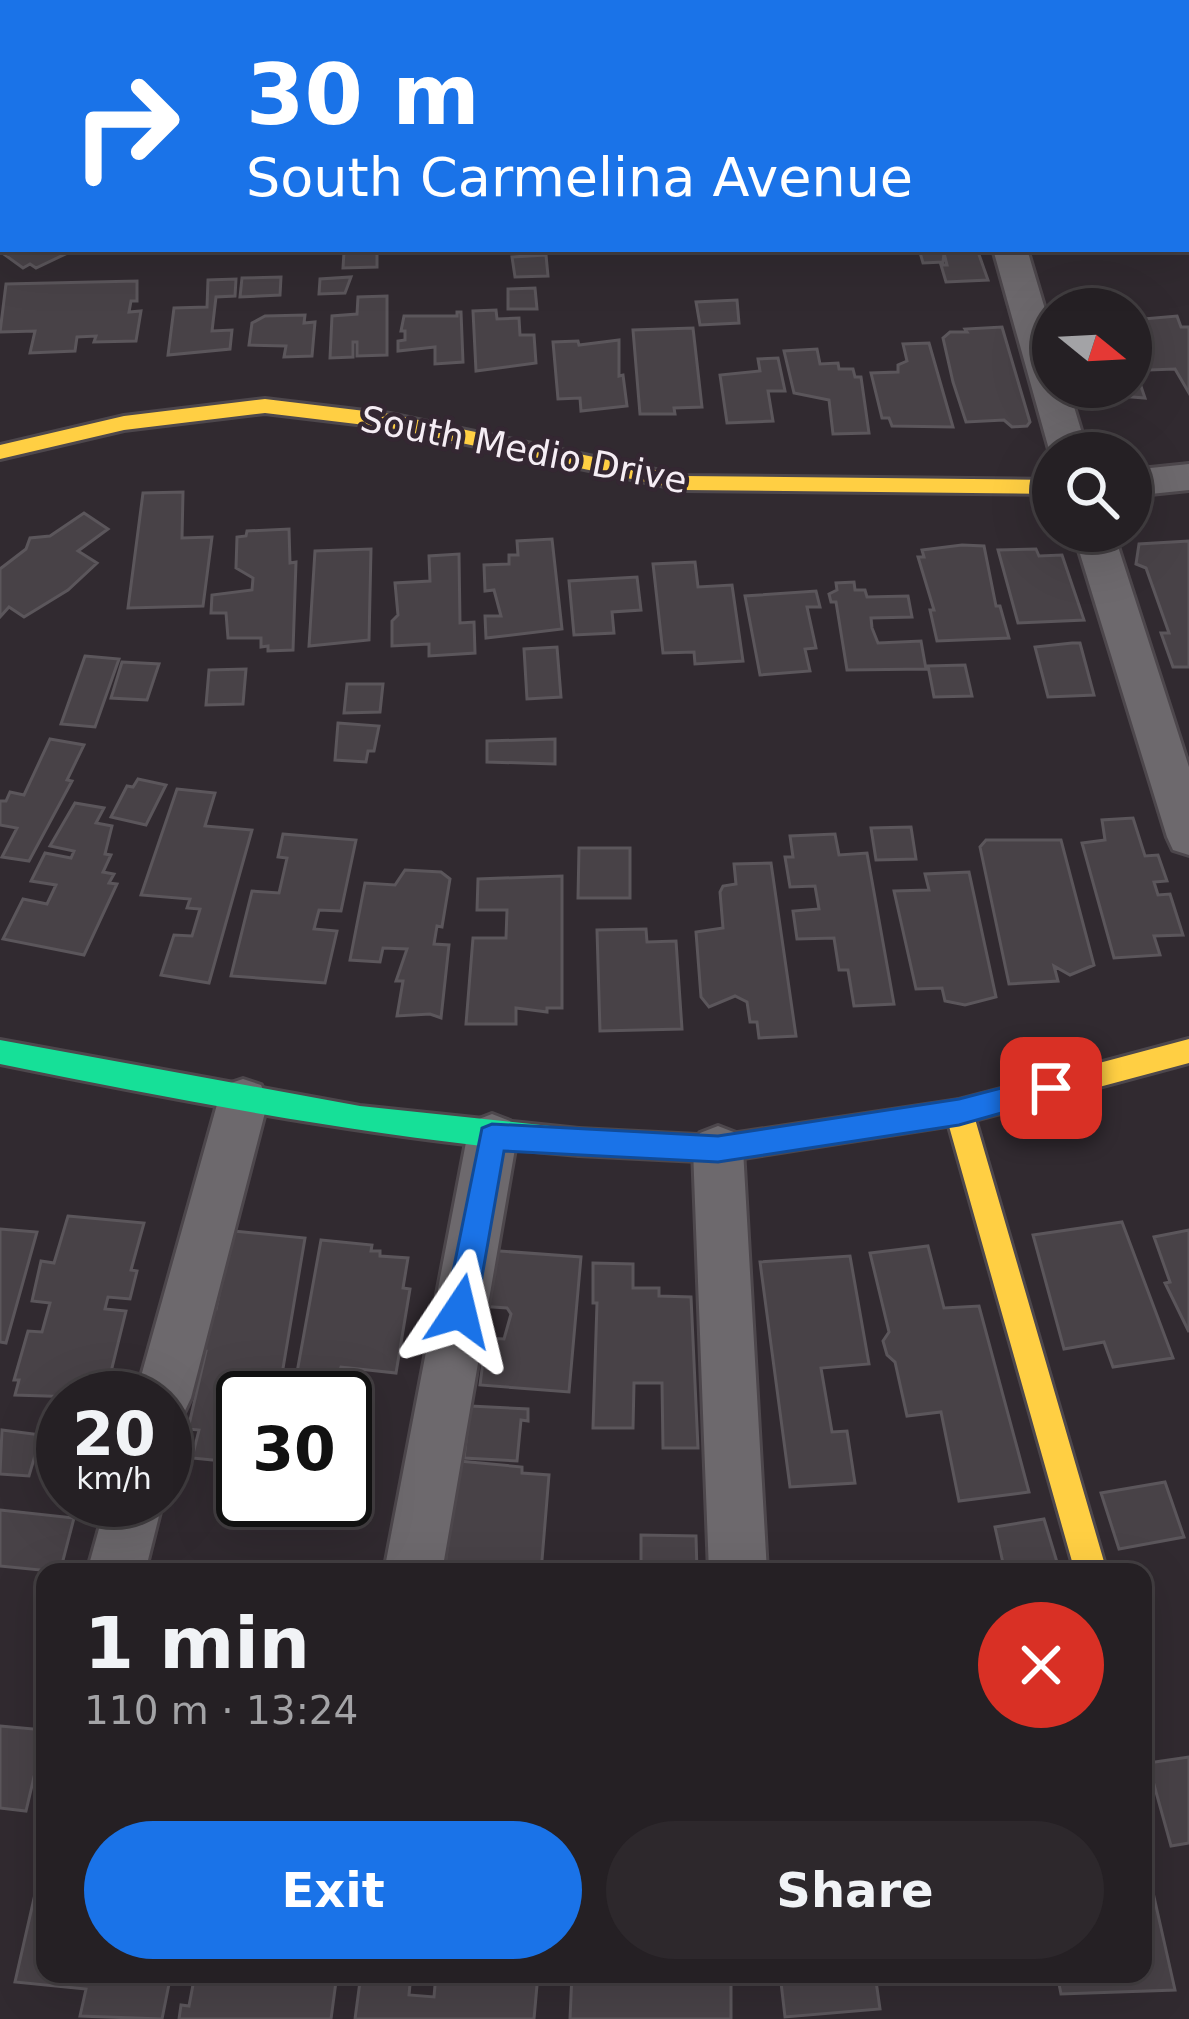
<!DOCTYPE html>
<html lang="en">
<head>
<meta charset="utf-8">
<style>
	body { margin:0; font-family:"DejaVu Sans",sans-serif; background:#2d282c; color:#f1f3f6; height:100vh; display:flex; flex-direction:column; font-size:45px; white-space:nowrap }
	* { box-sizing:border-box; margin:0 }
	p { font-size:39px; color:#a3a3a6 }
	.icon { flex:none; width:66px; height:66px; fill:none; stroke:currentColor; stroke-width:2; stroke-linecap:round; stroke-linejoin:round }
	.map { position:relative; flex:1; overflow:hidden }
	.panel { position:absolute; left:36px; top:1563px; width:1116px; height:420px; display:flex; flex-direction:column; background:#252024; border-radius:24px; box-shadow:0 12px 48px #0002,0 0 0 3px #423e41 }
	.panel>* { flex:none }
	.guide { position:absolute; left:0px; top:0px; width:1191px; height:252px; box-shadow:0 12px 48px #0002,0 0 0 3px #423e41; background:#1a73e8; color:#fff; overflow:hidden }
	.needle { width:78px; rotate:108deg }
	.buttons { position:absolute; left:1032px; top:288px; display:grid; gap:24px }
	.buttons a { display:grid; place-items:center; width:120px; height:120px; border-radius:50%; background:#252024; box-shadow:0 12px 48px #0002,0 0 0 3px #423e41; font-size:60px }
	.speed { position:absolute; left:36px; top:1371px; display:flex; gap:24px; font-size:60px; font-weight:700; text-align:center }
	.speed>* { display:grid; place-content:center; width:156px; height:156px; border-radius:50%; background:#252024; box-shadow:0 12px 48px #0002,0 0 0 3px #423e41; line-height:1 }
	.speed small { font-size:30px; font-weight:400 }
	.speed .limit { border:6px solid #111; border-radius:18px; background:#fff; color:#111 }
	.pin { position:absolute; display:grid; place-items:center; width:102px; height:102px; color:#fff; margin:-51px; border-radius:24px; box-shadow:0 6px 18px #0006 }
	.me { position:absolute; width:132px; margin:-66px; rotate:10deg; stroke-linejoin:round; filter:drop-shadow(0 0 9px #0008) }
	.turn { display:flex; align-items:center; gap:42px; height:252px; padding:0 48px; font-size:54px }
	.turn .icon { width:156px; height:156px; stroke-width:2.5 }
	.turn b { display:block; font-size:84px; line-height:102px }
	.round { display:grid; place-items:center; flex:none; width:126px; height:126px; border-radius:63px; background:#2d282c }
	.summary { display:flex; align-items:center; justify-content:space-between; height:204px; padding:0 48px }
	h1 { font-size:72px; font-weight:700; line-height:90px }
	.cta { display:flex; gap:24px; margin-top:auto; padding:24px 48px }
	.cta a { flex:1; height:138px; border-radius:72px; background:#1a73e8; color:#fff; font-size:48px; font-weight:700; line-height:138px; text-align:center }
	.cta a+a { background:#2d282c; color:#f1f3f6 }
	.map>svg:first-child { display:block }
</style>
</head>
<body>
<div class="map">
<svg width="1189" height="2019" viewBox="0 0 1189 2019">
	<rect width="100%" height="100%" fill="#312a30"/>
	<path fill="#484247" stroke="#5b565b" stroke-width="3" d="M 3,242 L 3,249 L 76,249 L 36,268 L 30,264 L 23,268 L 5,255 L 12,251 L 1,252 Z
		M 919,249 L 977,249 L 988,280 L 946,282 L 941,265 L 947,265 L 944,253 L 943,262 L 923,263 Z
		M 377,250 L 377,267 L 343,268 L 344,252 Z
		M 546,255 L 548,276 L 515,277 L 512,257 Z
		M 281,277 L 280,295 L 240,297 L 242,278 Z
		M 351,277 L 345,293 L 319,294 L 320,279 Z
		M 236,279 L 235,296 L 216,297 L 212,331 L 232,330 L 230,349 L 168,355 L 174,308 L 207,307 L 208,280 Z
		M 137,281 L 137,301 L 131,301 L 129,312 L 141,311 L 136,341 L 94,342 L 96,336 L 77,337 L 75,351 L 30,353 L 35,331 L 0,332 L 6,284 Z
		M 535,288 L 537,309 L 508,309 L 508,289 Z
		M 387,296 L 387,355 L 357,356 L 357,342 L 353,342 L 353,357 L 330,358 L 332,316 L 357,314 L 358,297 Z
		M 737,300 L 739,323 L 700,325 L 696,302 Z
		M 496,310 L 497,319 L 519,318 L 520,335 L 534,335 L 536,363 L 476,371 L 473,311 Z
		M 457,312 L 461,312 L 463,362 L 435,364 L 435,347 L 398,351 L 398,341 L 405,340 L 405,331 L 401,331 L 404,316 L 457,316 Z
		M 305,315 L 304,323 L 315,322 L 312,356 L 284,357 L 286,346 L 249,345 L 252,323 L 265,316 Z
		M 1177,316 L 1181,327 L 1189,327 L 1189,393 L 1175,369 L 1149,370 L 1131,320 Z
		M 1002,327 L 1030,422 L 1027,426 L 1012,427 L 1004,420 L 966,422 L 953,382 L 943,338 L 950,332 L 967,332 L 965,329 Z
		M 693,328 L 702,407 L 674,408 L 675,414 L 640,414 L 633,330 Z
		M 619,340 L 619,376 L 623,375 L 627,406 L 581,411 L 580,398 L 558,399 L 553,342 L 578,341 L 579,345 Z
		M 929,343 L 953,427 L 892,426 L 889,418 L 882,418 L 871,373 L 898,372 L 898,365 L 907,361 L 903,344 Z
		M 817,349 L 820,364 L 838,363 L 839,369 L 853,369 L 855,377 L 861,377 L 869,433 L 833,434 L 829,400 L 794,393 L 784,351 Z
		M 1131,357 L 1145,398 L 1083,393 L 1081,387 L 1131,387 Z
		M 778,358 L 785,391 L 768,391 L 773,421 L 727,423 L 720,375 L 760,371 L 758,359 Z
		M 183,492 L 182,538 L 212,537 L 203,606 L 128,608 L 143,493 Z
		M 84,513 L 108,529 L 78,551 L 97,563 L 68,590 L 24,617 L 9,607 L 0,617 L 0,569 L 26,549 L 30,538 L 50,536 Z
		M 289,529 L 290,563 L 296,562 L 293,650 L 268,651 L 268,646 L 261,647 L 261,638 L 228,638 L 226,613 L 211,613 L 212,595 L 252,590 L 253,578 L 236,568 L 237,537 L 246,536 L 247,531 Z
		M 552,539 L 562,629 L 486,638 L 485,616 L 501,616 L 494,590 L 485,591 L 484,565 L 509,564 L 509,555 L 518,555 L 517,541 Z
		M 1189,541 L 1189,667 L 1173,667 L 1161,633 L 1169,633 L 1146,568 L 1136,564 L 1139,544 Z
		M 962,545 L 984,546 L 996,606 L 1000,606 L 1009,638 L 937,641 L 930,610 L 934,610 L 918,557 L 924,557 L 922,550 Z
		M 371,549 L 369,640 L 309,646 L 315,551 Z
		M 1036,549 L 1039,556 L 1062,555 L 1084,620 L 1018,623 L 998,550 Z
		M 459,554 L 460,623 L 474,622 L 475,653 L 429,656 L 429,644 L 392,646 L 392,621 L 398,615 L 395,583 L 430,581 L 429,556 Z
		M 695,562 L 698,587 L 732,585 L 743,661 L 695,664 L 694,652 L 663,653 L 653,564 Z
		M 637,577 L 641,610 L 612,612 L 614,633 L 574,635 L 569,581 Z
		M 854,582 L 855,590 L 865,590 L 867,597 L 908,596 L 912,617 L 871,618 L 872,628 L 878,643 L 921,641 L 926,669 L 847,670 L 836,602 L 831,602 L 829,594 L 837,590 L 836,583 Z
		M 816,591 L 820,607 L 807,607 L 816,648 L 805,649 L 810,671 L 760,675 L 745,596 Z
		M 1072,643 L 1080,643 L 1094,695 L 1048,697 L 1035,647 Z
		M 557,647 L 561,697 L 527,699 L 524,649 Z
		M 85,656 L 119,659 L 95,727 L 61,724 Z
		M 122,662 L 159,664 L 147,700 L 111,698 Z
		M 965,665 L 972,696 L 934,697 L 928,666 Z
		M 246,669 L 243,704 L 206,705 L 209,670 Z
		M 347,684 L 383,684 L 380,712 L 344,713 Z
		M 338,723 L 379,726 L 374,751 L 368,751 L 366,762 L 335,760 Z
		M 50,739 L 84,745 L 67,780 L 72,781 L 29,861 L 2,857 L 17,828 L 0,825 L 0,801 L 6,801 L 10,792 L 24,795 Z
		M 555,739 L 555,764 L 487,762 L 487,741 Z
		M 138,779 L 166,785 L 146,825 L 111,817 L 127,786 L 133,787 Z
		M 177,789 L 215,793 L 205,826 L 252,830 L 209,983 L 161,975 L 174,935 L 192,936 L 200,909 L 187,908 L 190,899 L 141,895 Z
		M 75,803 L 104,808 L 96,823 L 112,826 L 105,854 L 111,855 L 103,872 L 114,874 L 109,883 L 117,884 L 84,955 L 3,939 L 23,899 L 47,904 L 56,885 L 31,881 L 45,853 L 71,858 L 74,851 L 50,846 Z
		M 1133,818 L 1145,856 L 1158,855 L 1167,881 L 1154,882 L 1158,895 L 1170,894 L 1183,935 L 1154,936 L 1160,955 L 1114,958 L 1082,843 L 1105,840 L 1102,820 Z
		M 911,827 L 916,859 L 876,860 L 871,828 Z
		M 283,834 L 356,840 L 341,911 L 319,910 L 314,929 L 337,931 L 325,983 L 231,976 L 252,891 L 279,893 L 287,858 L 278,857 Z
		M 835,834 L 839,855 L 867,853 L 894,1004 L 854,1006 L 848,970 L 839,970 L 834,938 L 797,939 L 793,911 L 819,909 L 815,886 L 790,887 L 785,857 L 793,857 L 790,836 Z
		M 986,840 L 1061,840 L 1094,965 L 1070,975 L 1054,966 L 1058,981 L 1009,984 L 980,847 Z
		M 579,848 L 630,848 L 630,898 L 578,898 Z
		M 771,863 L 796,1036 L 759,1038 L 757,1022 L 750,1022 L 747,1002 L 735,996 L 709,1007 L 701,997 L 696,932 L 723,928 L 720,892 L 723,886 L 736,884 L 734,864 Z
		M 405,870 L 441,872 L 450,879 L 442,927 L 437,926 L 434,944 L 449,945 L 441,1018 L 430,1014 L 397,1016 L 403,981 L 396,981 L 407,949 L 383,948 L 380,962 L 350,960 L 365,883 L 395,885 Z
		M 969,872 L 996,997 L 965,1005 L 945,1001 L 942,988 L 916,989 L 894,891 L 929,890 L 925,874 Z
		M 562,876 L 562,1008 L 547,1008 L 547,1012 L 516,1008 L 516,1024 L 466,1024 L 473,938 L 506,938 L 507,910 L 477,910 L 478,879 Z
		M 646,929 L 647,942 L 676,941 L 682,1029 L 600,1031 L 597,930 Z
		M 68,1216 L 144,1223 L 131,1270 L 137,1271 L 130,1299 L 108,1297 L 105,1309 L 126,1311 L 108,1384 L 112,1385 L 109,1398 L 15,1395 L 19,1380 L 14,1380 L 28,1331 L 42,1332 L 50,1303 L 32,1301 L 41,1261 L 54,1263 Z
		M 1122,1222 L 1173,1358 L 1113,1367 L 1104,1342 L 1064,1349 L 1033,1235 Z
		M 0,1229 L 37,1232 L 6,1343 L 0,1342 Z
		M 214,1229 L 305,1238 L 278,1398 L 243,1398 L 243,1463 L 192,1458 L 199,1430 L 188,1429 L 206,1351 L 183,1349 L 194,1307 L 216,1309 L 221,1285 L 201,1283 Z
		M 1189,1230 L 1189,1332 L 1165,1283 L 1170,1282 L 1154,1237 Z
		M 321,1240 L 372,1245 L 371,1251 L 380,1251 L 380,1256 L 408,1258 L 403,1288 L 410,1289 L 396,1373 L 341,1367 L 332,1392 L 294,1389 Z
		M 928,1246 L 944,1308 L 979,1306 L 1029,1492 L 959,1501 L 941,1412 L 907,1416 L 895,1362 L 887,1355 L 883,1341 L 889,1332 L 870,1253 Z
		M 486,1250 L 581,1257 L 569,1392 L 480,1385 L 486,1338 L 504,1339 L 511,1314 L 507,1308 L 479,1306 Z
		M 850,1256 L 869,1364 L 821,1368 L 832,1432 L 847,1431 L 855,1483 L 790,1487 L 760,1262 Z
		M 593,1263 L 633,1264 L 633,1288 L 659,1288 L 659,1296 L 691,1297 L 698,1448 L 663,1448 L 662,1383 L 634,1383 L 633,1428 L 593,1428 L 597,1303 L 593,1303 Z
		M 470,1406 L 528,1409 L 528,1421 L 521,1420 L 517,1461 L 464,1458 Z
		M 2,1430 L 41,1435 L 29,1476 L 0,1474 Z
		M 459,1461 L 522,1467 L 522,1473 L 549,1475 L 541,1572 L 444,1572 Z
		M 1165,1482 L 1184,1537 L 1119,1549 L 1101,1493 Z
		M 0,1510 L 74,1518 L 60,1572 L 0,1566 Z
		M 1044,1519 L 1060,1572 L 1005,1572 L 995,1527 Z
		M 641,1535 L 696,1536 L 697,1572 L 641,1572 Z
		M 0,1726 L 45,1730 L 26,1811 L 0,1808 Z
		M 1189,1757 L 1189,1843 L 1171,1846 L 1148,1763 Z
		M 1143,1848 L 1175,1990 L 1061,1994 L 1057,1974 L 1143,1974 Z
		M 38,1881 L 45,1882 L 45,1974 L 171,1974 L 162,2019 L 80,2016 L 86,1989 L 15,1982 Z
		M 195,1974 L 337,1974 L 331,2019 L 179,2019 L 181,2005 L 189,2006 Z
		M 361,1974 L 411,1974 L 409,1995 L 434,1997 L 436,1974 L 538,1974 L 534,2019 L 355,2019 Z
		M 572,1974 L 731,1974 L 731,2019 L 570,2019 Z
		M 780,1974 L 875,1974 L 880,2009 L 785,2017 Z"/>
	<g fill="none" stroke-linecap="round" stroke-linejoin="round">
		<g stroke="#4d474c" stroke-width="6">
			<path id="lane" d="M 76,0 L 90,0 L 90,3 L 76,3 Z
				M 0,7 L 3,7 L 3,17 L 0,17 Z"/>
		</g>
		<g stroke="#4d474c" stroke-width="6">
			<path id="street" d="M 1188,106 L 1189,106 L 1189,126 L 1188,126 Z
				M 0,151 L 3,151 L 3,171 L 0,171 Z
				M 993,249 L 1027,249 L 1053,336 L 1053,387 L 1068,387 L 1088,453 L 1053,453 L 1053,458 L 1050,453 Z
				M 1189,464 L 1189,490 L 1131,496 L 1131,470 Z
				M 1073,531 L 1113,531 L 1189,767 L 1189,855 L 1173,850 L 1167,837 Z
				M 243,1079 L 261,1085 L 268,1101 L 191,1398 L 182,1417 L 165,1424 L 165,1398 L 135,1398 L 218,1101 L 225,1085 Z
				M 492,1114 L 510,1121 L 517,1137 L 442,1572 L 384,1572 L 467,1137 L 474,1121 Z
				M 718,1126 L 736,1133 L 743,1149 L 767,1572 L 709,1572 L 693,1149 L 700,1133 Z
				M 107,1500 L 163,1500 L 145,1572 L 87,1572 Z"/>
		</g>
		<g stroke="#4d474c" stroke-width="6">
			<path id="fast" d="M 0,1040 L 360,1106 L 579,1129 L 589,1133 L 593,1142 L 589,1151 L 579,1155 C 383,1140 192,1103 0,1064 Z"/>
		</g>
		<g stroke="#4d474c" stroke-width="6">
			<path id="slow" d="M 265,399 L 390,414 L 684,476 L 1053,480 L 1053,494 L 684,490 L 390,428 L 265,413 L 124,430 L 0,459 L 0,445 L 124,416 Z
				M 1189,1039 L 1189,1063 L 1028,1106 L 1018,1103 L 1014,1094 L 1018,1085 L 1028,1082 Z
				M 959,1100 L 969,1103 L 973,1112 L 1107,1572 L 1075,1572 L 945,1112 L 949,1103 Z"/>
		</g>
		<g stroke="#4d474c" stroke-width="6">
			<path id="jam" d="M 1028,1082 L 1038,1085 L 1042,1094 L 1038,1103 L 959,1124 L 718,1162 L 579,1155 L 569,1151 L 565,1142 L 569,1133 L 579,1129 L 718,1136 L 959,1100 Z"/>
		</g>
		<use href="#lane" fill="#6d696d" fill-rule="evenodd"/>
		<use href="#street" fill="#6d696d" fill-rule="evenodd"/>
		<use href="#fast" fill="#16e098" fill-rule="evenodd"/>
		<use href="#slow" fill="#ffcf43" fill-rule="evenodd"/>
		<use href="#jam" fill="#f24e42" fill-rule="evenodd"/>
	</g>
	<path fill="#1a73e8" stroke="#114b97" stroke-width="3" d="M 1051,1075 L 1061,1079 L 1065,1088 L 1061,1096 L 959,1125 L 718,1162 L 504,1151 L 476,1311 L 471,1321 L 460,1326 L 450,1321 L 445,1311 L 482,1128 L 492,1124 L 718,1136 L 959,1099 Z"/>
	<g text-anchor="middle" stroke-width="9" stroke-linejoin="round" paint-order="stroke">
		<g font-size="36" fill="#f5edf4" stroke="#342732">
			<text transform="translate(524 449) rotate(11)" y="13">South Medio Drive</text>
		</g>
	</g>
</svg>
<div class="buttons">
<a><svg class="needle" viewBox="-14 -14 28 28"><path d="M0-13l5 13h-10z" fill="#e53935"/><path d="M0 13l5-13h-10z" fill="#a3a3a6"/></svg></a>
<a><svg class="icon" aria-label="search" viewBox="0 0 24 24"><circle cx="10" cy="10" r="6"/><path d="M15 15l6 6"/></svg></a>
</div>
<div class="speed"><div>20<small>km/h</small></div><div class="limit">30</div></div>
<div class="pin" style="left:1051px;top:1088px;background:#d93025"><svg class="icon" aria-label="arrive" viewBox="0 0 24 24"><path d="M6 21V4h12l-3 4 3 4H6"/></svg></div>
<svg class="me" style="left:460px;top:1311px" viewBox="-20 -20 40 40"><path d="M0-17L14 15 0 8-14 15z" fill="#1a73e8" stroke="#fff" stroke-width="4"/></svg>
<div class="guide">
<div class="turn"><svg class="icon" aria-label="right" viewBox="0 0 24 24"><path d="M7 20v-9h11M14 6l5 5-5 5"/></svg><div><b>30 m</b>South Carmelina Avenue</div></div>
</div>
<section class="panel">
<div class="summary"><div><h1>1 min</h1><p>110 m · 13:24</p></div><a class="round" style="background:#d93025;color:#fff"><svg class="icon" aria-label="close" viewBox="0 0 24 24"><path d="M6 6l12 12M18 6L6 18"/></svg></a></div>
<div class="cta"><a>Exit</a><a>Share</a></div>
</section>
</div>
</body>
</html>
